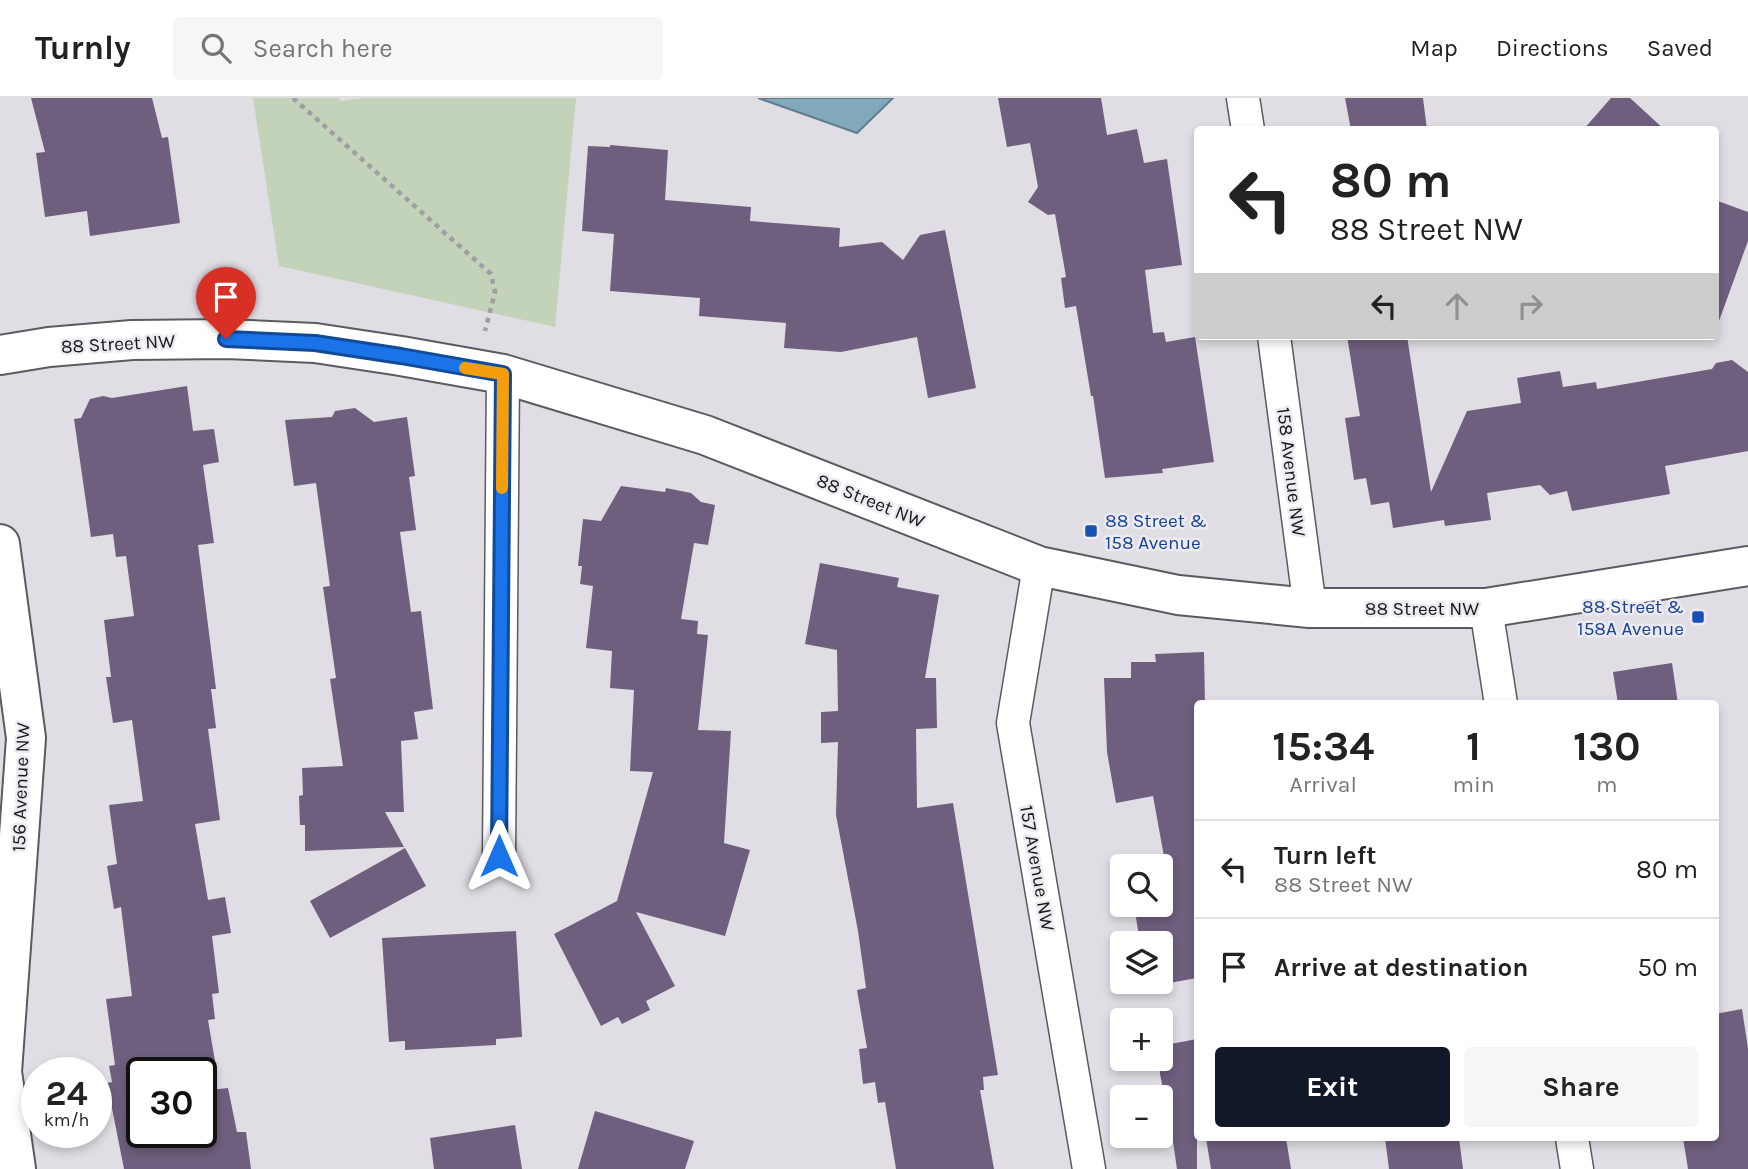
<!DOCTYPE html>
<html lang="en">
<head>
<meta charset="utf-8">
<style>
	body { margin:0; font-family:Karla,sans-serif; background:#f6f6f6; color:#222; height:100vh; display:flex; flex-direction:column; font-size:26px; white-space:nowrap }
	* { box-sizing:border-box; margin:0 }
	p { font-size:23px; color:#767676 }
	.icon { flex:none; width:38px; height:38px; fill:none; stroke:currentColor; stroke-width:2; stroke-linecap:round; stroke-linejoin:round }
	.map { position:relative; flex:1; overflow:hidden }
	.drawer { position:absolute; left:1194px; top:602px; width:525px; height:441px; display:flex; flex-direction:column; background:#fff; border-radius:7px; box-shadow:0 4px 10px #0003 }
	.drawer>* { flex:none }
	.hud { position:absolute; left:1194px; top:28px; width:525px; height:214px; border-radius:7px; box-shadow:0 4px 10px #0003; background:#fff; color:#222; overflow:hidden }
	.controls { position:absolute; left:1110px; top:756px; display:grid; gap:14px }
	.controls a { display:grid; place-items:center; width:63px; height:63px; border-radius:7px; background:#fff; box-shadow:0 4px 10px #0003; font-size:35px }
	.speed { position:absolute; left:21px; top:959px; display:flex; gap:14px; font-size:35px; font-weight:700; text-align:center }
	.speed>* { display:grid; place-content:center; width:91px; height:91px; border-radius:50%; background:#fff; box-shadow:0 4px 10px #0003; line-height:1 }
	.speed small { font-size:18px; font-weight:400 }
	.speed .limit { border:4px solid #111; border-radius:10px; background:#fff; color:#111 }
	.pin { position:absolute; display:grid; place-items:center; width:60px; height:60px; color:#fff; margin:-72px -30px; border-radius:50% 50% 50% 0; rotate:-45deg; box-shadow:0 0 7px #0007 }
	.pin .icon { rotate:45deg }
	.me { position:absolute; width:77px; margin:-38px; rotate:0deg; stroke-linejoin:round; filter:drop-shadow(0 0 5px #0008) }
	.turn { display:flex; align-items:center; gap:24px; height:147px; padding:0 21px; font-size:32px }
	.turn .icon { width:91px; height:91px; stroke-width:2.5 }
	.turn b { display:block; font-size:49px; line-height:60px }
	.lanes { display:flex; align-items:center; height:66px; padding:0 21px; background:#0003; justify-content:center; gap:35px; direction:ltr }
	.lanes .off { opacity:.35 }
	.eta { display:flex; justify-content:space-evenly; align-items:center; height:119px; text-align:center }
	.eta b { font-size:42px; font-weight:700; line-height:49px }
	.button { display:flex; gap:14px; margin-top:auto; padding:14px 21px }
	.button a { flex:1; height:80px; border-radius:7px; background:#111827; color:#fff; font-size:28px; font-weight:700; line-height:80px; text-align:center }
	.button a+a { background:#f6f6f6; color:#222 }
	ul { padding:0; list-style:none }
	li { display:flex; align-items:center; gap:21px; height:98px; padding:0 21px; border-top:2px solid #e0e0e0 }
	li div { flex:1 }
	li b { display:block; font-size:26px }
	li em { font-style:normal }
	header { display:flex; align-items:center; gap:42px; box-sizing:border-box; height:98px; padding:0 35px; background:#fff; border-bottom:2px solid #e0e0e0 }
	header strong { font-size:33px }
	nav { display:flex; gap:38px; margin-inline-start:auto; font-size:24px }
	.search { width:490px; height:63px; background:#f6f6f6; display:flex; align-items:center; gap:18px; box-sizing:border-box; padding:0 24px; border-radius:7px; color:#767676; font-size:26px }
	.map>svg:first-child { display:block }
</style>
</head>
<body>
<header>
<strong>Turnly</strong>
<div class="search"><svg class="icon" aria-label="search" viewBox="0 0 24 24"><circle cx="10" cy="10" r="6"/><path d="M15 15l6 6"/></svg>Search here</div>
<nav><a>Map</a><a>Directions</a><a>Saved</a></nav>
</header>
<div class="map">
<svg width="1748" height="1071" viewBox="0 0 1748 1071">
	<rect width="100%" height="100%" fill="#e0dee4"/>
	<path fill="#c3d3b9" d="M 253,0 L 338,0 L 341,3 L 364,0 L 576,0 L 555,229 L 279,168 Z"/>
	<path fill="#81a8bb" stroke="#627d8b" stroke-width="2" d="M 758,0 L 893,0 L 857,35 Z"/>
	<path fill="#6f5f7e" d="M 31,0 L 152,0 L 162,40 L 168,39 L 180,125 L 90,138 L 87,113 L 45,119 L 36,55 L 45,54 Z
		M 998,0 L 1101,0 L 1107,37 L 1137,31 L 1144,65 L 1167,61 L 1182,167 L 1145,172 L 1153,235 L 1164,234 L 1166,244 L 1195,239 L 1214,364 L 1162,371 L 1163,375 L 1105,380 L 1093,298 L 1091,298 L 1076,208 L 1065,210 L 1061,180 L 1066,179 L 1055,116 L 1048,117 L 1028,104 L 1038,89 L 1030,45 L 1007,49 Z
		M 1345,0 L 1423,0 L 1427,32 L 1351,32 Z
		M 1611,0 L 1630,0 L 1665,32 L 1583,32 Z
		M 610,47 L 668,52 L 665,102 L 751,109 L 750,123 L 840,130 L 839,149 L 882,144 L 903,162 L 920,137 L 945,132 L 976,290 L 928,300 L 917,239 L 841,254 L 784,250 L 786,225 L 699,218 L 700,200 L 610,193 L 614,136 L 582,133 L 588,48 L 610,49 Z
		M 1715,102 L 1748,114 L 1748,143 L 1719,223 L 1715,223 Z
		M 1347,238 L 1407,238 L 1431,394 L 1467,313 L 1521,305 L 1517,280 L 1560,273 L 1563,289 L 1596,284 L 1597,291 L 1712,271 L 1716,265 L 1732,262 L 1748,274 L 1748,353 L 1665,368 L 1670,396 L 1572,413 L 1567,393 L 1550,397 L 1540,387 L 1487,395 L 1491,422 L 1445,428 L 1444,422 L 1393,430 L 1389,404 L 1371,407 L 1366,380 L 1354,382 L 1345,320 L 1360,318 Z
		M 187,288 L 193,333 L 214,331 L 219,364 L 203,367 L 214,445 L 198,447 L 216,591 L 211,591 L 216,630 L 208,631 L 220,722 L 195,726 L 208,802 L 225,799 L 231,835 L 212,838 L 219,895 L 212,896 L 215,921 L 208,922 L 217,975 L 142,975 L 142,1034 L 201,1034 L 201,993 L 228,990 L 237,1034 L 246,1034 L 251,1071 L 124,1071 L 107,985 L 112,984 L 109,968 L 115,967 L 106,901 L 132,898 L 121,809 L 114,811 L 107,768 L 117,766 L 109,707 L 143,703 L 132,622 L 113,625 L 106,579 L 111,579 L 104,522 L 134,518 L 126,458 L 116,459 L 113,436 L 91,439 L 74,321 L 81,320 L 90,301 L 103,298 L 112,300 Z
		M 355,310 L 374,324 L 407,319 L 415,378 L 409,379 L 416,432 L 400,434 L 411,514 L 421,513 L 433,611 L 414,614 L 418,641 L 401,643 L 404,714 L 385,714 L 404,749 L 305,753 L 305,727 L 300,727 L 299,698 L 303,697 L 302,670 L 343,668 L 330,581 L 336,580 L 323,489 L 330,488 L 316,385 L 294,388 L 285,322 L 332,319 L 335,313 Z
		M 621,388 L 665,394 L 666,390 L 691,395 L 701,404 L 715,407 L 708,447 L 694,445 L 681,521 L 698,523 L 697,536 L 708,537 L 698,632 L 731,633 L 724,745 L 750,752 L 725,838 L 636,814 L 675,888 L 646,903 L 650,912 L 622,926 L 618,919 L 601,928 L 554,836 L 617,803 L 653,674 L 630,673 L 634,592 L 610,590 L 612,553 L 586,550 L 593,488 L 580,486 L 582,468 L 578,468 L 583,421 L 601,423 Z
		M 820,465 L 899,480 L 897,489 L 939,497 L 925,580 L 936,580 L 937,630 L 916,631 L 917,710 L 953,705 L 998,977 L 983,979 L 984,992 L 980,992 L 994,1071 L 896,1071 L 885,1004 L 878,1005 L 875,984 L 863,986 L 859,951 L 867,950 L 857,892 L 866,890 L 858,833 L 836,717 L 838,644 L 821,645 L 821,614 L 838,613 L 837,552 L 805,546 Z
		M 1204,554 L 1205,606 L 1197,606 L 1197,880 L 1147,889 L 1146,884 L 1160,884 L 1160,845 L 1140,845 L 1134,807 L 1160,807 L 1160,776 L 1167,775 L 1153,698 L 1116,705 L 1107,654 L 1104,580 L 1131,580 L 1131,564 L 1156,564 L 1155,556 Z
		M 1672,565 L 1678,606 L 1618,606 L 1613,574 Z
		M 405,750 L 426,788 L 330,840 L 310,803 Z
		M 516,833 L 522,939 L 496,941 L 496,947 L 405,952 L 405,943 L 389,944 L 382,840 Z
		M 1742,911 L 1748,950 L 1748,1071 L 1688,1071 L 1683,1040 L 1715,1040 L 1715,916 Z
		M 1197,941 L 1197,1071 L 1177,1071 L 1166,996 L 1164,996 L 1160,976 L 1160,948 Z
		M 595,1013 L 694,1043 L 685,1071 L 578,1071 Z
		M 515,1027 L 522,1071 L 434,1071 L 430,1040 Z
		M 1206,1040 L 1286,1040 L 1291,1071 L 1211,1071 Z
		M 1385,1040 L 1459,1040 L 1463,1071 L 1389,1071 Z"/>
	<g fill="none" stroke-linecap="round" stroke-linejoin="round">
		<g stroke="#5b5a5e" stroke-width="35">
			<path id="minor" d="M 1243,0 L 1248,32
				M 1274,238 L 1310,510
				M 1039,468 L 1013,625 L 1089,1071
				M 1486,510 L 1501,606
				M 499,758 L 503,276
				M 1572,1040 L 1577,1071"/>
		</g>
		<g stroke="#5b5a5e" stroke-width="42">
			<path id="tertiary" d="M 0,257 L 49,249 L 132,242 L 226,241 L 315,245 L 401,258 L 503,276 L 705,337 L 1039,468 L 1178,497 L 1310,510 L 1486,510 L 1748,468
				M 0,446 L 26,640 L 2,974 L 16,1071"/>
		</g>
		<path stroke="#9f9ea2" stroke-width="4.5" stroke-dasharray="5 5" stroke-linecap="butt" d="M 293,0 L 491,176 L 495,194 L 485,233"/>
		<use href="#minor" stroke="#fff" stroke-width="32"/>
		<use href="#tertiary" stroke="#fff" stroke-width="38"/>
	</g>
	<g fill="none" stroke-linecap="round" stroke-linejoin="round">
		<g stroke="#114b97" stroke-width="18">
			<path id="route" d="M 226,241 L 315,245 L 401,258 L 503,276 L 499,758"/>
		</g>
		<use href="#route" stroke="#1a73e8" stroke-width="12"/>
		<path stroke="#f59e0b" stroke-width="12" d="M 465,270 L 503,276 L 502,390"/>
	</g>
	<g fill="#1a4fb4" stroke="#edebf1" stroke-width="2.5">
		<rect x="1084" y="426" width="14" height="14" rx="3.5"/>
		<rect x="1691" y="512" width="14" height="14" rx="3.5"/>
	</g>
	<g text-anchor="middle" stroke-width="5" stroke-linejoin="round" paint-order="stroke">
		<g font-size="19" fill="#19181a" stroke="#edebf1">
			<text transform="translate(118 245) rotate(-3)" y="7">88 Street NW</text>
			<text transform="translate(1292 374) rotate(83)" y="7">158 Avenue NW</text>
			<text transform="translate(871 402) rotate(22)" y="7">88 Street NW</text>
			<text x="1422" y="517">88 Street NW</text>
			<text transform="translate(20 689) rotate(-88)" y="7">156 Avenue NW</text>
			<text transform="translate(1038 770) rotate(80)" y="7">157 Avenue NW</text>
		</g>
		<g font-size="19" fill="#164399" stroke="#edebf1" text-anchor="start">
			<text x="1105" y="429">88 Street &amp;<tspan x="1105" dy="22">158 Avenue</tspan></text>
			<text x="1684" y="515" text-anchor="end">88 Street &amp;<tspan x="1684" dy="22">158A Avenue</tspan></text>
		</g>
	</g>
</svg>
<div class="controls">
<a><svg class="icon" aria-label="search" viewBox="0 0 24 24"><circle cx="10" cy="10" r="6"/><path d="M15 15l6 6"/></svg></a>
<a><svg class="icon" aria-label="layers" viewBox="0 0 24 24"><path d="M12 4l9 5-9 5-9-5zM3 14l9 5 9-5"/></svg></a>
<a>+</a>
<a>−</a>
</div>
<div class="speed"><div>24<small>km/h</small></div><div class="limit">30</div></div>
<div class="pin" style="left:226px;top:241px;background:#d93025"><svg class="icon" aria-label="arrive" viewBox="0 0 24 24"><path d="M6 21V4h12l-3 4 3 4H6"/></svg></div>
<svg class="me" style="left:499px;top:758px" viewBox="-20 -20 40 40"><path d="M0-17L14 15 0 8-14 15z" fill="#1a73e8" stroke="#fff" stroke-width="4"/></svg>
<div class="hud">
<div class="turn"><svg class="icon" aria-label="left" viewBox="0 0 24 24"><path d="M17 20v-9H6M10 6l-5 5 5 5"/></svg><div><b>80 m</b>88 Street NW</div></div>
<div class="lanes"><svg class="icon" aria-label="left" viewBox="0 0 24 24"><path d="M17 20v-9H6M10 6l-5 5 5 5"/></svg><svg class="icon off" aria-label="ahead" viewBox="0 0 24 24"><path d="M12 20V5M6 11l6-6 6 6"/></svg><svg class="icon off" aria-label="right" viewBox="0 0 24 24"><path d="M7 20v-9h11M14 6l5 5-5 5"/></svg></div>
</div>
<section class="drawer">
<div class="eta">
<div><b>15:34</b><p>Arrival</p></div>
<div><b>1</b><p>min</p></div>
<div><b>130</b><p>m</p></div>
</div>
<ul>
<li><svg class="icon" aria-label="left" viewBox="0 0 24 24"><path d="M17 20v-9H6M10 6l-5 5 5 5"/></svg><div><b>Turn left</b><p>88 Street NW</p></div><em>80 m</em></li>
<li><svg class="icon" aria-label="arrive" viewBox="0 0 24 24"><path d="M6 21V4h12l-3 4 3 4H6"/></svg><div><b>Arrive at destination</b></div><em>50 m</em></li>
</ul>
<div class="button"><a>Exit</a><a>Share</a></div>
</section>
</div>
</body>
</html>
